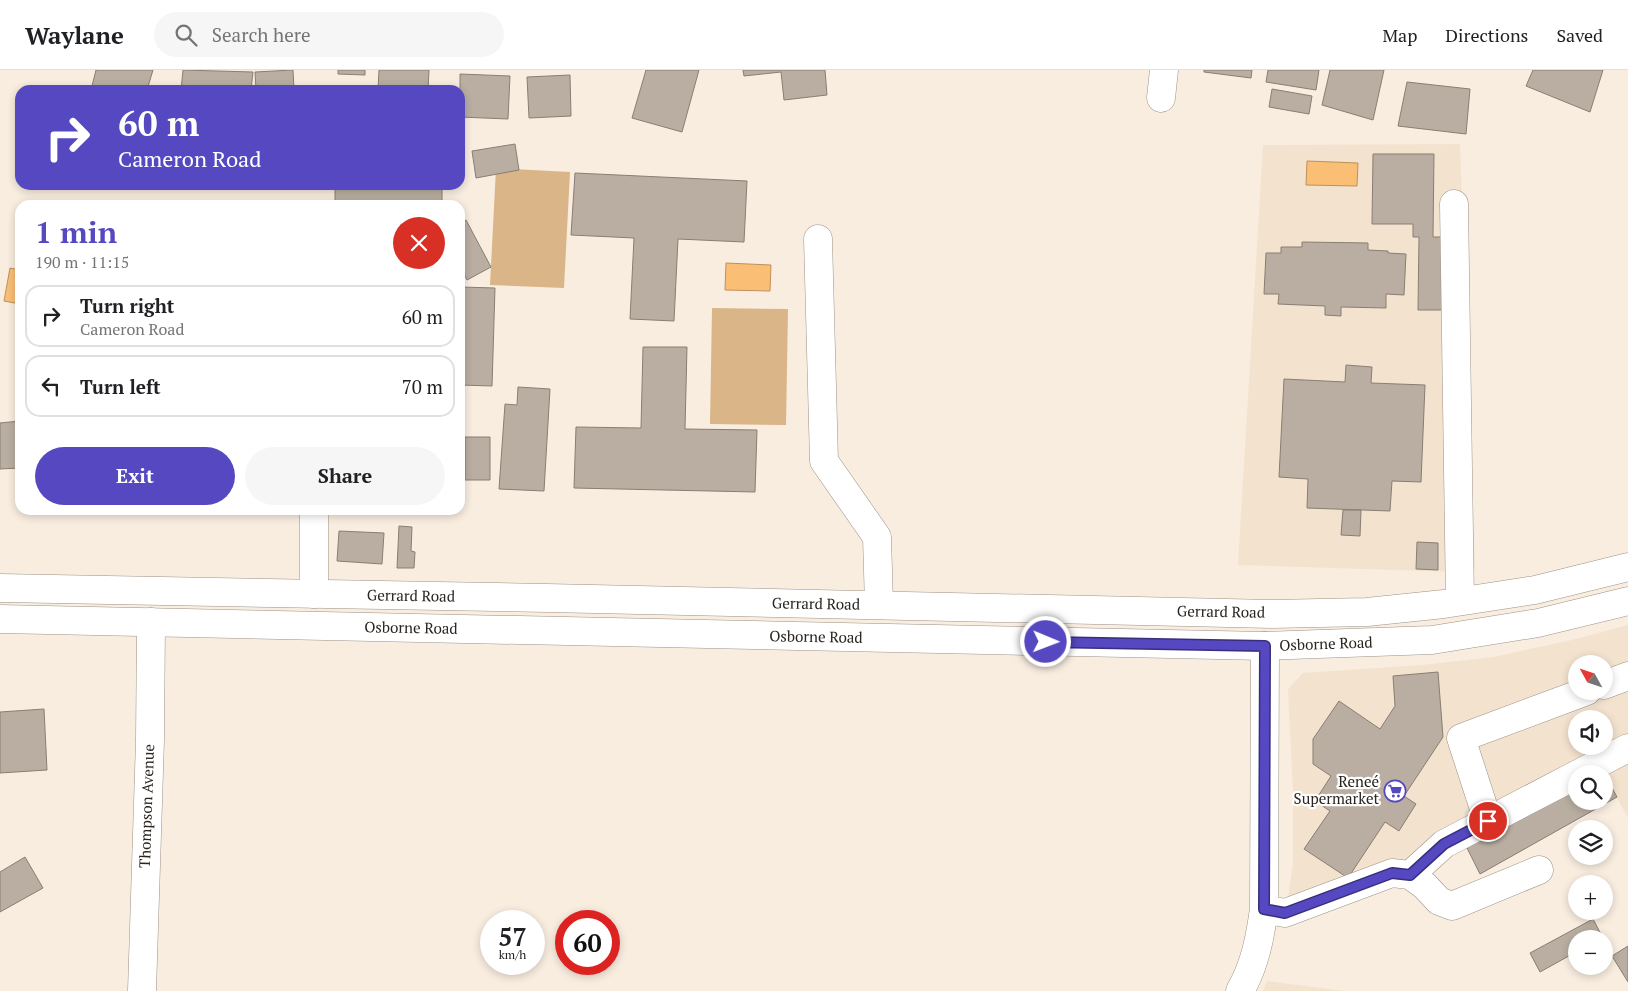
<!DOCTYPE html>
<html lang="en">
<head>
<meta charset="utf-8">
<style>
	body { margin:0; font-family:"PT Serif",serif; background:#f6f6f6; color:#202124; height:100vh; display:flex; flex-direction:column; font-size:19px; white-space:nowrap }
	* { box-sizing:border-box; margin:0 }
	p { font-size:16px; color:#757577 }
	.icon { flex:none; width:28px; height:28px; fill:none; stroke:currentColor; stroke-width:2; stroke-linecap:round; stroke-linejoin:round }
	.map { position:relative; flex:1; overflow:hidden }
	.drawer { position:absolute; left:15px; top:130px; width:450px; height:315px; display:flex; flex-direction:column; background:#fff; border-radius:15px; box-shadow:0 2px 8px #0003 }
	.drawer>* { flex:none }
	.banner { position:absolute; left:15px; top:15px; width:450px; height:105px; border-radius:15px; box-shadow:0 2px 8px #0003; background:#5548c0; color:#fff; overflow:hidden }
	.needle { width:32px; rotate:310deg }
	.fabs { position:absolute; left:1568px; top:585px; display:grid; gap:10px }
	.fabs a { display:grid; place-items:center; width:45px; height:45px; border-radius:50%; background:#fff; box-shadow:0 2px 8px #0003; font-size:25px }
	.speed { position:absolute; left:480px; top:840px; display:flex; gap:10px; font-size:25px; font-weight:700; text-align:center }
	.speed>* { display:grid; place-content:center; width:65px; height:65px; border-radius:50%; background:#fff; box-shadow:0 2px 8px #0003; line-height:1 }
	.speed small { font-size:12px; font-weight:400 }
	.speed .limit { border:8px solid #d22; background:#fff; color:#111 }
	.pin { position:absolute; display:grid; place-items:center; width:42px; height:42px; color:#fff; margin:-21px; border:2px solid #fff; border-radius:50%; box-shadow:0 1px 5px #0007 }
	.me { position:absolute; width:55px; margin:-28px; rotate:91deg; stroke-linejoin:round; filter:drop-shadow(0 0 4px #0008) }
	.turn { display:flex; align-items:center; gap:18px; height:105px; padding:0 20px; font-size:22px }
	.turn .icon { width:65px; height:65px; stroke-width:2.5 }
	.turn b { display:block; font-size:35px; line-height:42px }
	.round { display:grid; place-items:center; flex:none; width:52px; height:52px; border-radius:26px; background:#f6f6f6 }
	.head { display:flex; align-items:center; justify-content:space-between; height:85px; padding:0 20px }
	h1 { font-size:30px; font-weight:700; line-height:38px; color:#5548c0 }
	.action { display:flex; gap:10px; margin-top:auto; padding:10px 20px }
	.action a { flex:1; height:58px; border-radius:30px; background:#5548c0; color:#fff; font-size:20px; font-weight:700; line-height:58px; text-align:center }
	.action a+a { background:#f6f6f6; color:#202124 }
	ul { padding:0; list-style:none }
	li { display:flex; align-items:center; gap:15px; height:62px; margin:0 10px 8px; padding:0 10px; border:2px solid #e0e0e0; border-radius:15px }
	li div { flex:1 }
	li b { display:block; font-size:19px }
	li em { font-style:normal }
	header { display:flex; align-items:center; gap:30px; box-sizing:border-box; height:70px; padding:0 25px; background:#fff; border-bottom:1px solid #e0e0e0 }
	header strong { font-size:24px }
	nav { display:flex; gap:28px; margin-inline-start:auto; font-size:18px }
	.search { width:350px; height:45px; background:#f6f6f6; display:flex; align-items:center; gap:12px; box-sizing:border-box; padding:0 18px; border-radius:28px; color:#757577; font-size:19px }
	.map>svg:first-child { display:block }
</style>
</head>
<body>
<header>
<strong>Waylane</strong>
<div class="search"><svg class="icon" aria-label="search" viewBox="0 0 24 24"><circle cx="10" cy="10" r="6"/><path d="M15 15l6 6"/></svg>Search here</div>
<nav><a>Map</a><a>Directions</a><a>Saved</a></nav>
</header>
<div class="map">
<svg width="1628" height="921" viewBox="0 0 1628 921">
	<rect width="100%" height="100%" fill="#f9ede0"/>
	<path fill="#f3e2ce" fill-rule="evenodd" d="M 1460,74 L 1475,500 L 1459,502 L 1238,495 L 1263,75 Z
		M 1628,555 L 1628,748 L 1602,700 L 1466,776 L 1287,834 L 1293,794 L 1293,721 L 1288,619 L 1303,603 L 1422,595 L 1493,587 L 1572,570 ZM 1576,594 L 1604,594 L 1604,621 L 1576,621 ZM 1576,649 L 1604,649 L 1604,676 L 1576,676 Z
		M 1267,911 L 1344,921 L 1263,921 Z"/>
	<path fill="#dab588" d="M 496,98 L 570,102 L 564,218 L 490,215 Z
		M 712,238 L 788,239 L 786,355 L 710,354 Z"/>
	<path fill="#fabf75" stroke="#bc915c" d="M 1307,91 L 1358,93 L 1357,116 L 1306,115 Z
		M 726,193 L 771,195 L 770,221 L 725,220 Z
		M 10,198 L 20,200 L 20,234 L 4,231 Z"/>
	<path fill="#b9aea1" stroke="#897e72" d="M 96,0 L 153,0 L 147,20 L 91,20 Z
		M 183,0 L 253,2 L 251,20 L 181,20 Z
		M 293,0 L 294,20 L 256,20 L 255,2 Z
		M 338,0 L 365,0 L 365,5 L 338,4 Z
		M 379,0 L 429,0 L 428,20 L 378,20 Z
		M 646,0 L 699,0 L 682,62 L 632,48 Z
		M 743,0 L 825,0 L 827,25 L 784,30 L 781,2 L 744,6 Z
		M 1204,0 L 1252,0 L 1251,8 L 1204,2 Z
		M 1268,0 L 1319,0 L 1316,20 L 1266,12 Z
		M 1330,0 L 1384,0 L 1373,50 L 1322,35 Z
		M 1533,0 L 1603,0 L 1590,42 L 1526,16 Z
		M 460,4 L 510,6 L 508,49 L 460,47 Z
		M 570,5 L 571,46 L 529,48 L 527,7 Z
		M 1407,12 L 1470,19 L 1466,64 L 1398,56 Z
		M 1272,19 L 1312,26 L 1309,44 L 1269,37 Z
		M 515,74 L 519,100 L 476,108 L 472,81 Z
		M 1373,84 L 1434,84 L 1433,167 L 1442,167 L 1442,240 L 1418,240 L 1419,167 L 1413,167 L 1413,154 L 1372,154 Z
		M 575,103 L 747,111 L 744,172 L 678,169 L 674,251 L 630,249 L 634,168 L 571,165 Z
		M 335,115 L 442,115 L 442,135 L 335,135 Z
		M 466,150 L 491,197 L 467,210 L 460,196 L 460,153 Z
		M 1302,172 L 1368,173 L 1368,180 L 1388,181 L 1388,183 L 1406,184 L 1404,225 L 1386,224 L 1386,238 L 1341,237 L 1341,246 L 1325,245 L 1325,236 L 1278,234 L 1279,224 L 1264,224 L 1266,183 L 1281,183 L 1281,177 L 1302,177 Z
		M 460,217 L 495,218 L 492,316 L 460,315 Z
		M 643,277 L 687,277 L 685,359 L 757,360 L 755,422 L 574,418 L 576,357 L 641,358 Z
		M 1346,295 L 1372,297 L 1371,313 L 1425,315 L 1421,412 L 1392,411 L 1390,441 L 1307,438 L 1308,409 L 1279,407 L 1284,309 L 1345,312 Z
		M 518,317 L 550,319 L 544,421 L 499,419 L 505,334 L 517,335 Z
		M 20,351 L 20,398 L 0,399 L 0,353 Z
		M 465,367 L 490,367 L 490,410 L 465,410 Z
		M 1343,440 L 1361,440 L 1360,466 L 1341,465 Z
		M 399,456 L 412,457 L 411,481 L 415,482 L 414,498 L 397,498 Z
		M 339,461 L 384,463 L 382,494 L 337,491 Z
		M 1417,472 L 1438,473 L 1438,500 L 1416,499 Z
		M 1438,602 L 1443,667 L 1404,726 L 1416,734 L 1399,761 L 1385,752 L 1348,808 L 1304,779 L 1330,741 L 1315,731 L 1331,706 L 1313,694 L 1313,669 L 1339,631 L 1380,659 L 1395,636 L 1393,606 Z
		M 44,639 L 47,700 L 0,703 L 0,642 Z
		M 1602,700 L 1617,727 L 1480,804 L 1466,776 L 1576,714 L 1576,731 L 1604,731 L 1604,704 Z
		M 25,787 L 43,818 L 0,842 L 0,802 Z
		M 1593,849 L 1603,868 L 1576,869 L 1576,882 L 1540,902 L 1530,883 Z
		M 1628,876 L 1628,912 L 1612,886 Z"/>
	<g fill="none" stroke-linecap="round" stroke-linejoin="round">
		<g stroke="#9d9286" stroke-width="29">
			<path id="minor" d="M 1161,28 L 1164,0
				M 1454,134 L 1460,531
				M 818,169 L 824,391 L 877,467 L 879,535
				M 314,524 L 314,440
				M 1604,615 L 1628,606
				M 1578,704 L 1628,678
				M 1488,751 L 1461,668 L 1587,621
				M 1410,805 L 1444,774 L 1576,705
				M 1264,839 L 1285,843 L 1392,803 L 1410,805 L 1425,816 L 1439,831 L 1452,836 L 1539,800
				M 142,921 L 150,670 L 151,552
				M 1240,921 C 1255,895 1260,868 1264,839 L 1265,576"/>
		</g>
		<g stroke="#9d9286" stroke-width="29">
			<path id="major" d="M 0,518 L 547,528 L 1272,544 L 1367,542 L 1444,534 L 1535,520 L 1628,497
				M 0,549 L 1265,576 L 1432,570 L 1538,553 L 1628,531"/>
		</g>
		<use href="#minor" stroke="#fff" stroke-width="28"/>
		<use href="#major" stroke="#fff" stroke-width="28"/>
	</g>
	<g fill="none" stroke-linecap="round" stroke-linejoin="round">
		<g stroke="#372f7d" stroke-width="12">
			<path id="route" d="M 1046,572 L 1265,576 L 1264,839 L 1285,843 L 1392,803 L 1410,805 L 1444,774 L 1488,751"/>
		</g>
		<use href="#route" stroke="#5548c0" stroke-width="9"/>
	</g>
	<defs>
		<g id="supermarket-ring" transform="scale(1.125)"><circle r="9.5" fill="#fff" stroke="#5548c0" stroke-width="1.5"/><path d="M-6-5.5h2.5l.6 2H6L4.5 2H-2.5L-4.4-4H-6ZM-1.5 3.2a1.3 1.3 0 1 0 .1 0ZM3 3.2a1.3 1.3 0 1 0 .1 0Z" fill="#5548c0"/></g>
	</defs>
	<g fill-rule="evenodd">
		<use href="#supermarket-ring" x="1395" y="721"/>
	</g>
	<g text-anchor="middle" stroke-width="4.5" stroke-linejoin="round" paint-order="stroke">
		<g font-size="15" fill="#2a2520" stroke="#fff">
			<text transform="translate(411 526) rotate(1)" y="5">Gerrard Road</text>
			<text transform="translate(816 534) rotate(1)" y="5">Gerrard Road</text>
			<text transform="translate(1221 542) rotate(1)" y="5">Gerrard Road</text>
			<text transform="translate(411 558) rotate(1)" y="5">Osborne Road</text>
			<text transform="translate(816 567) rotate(1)" y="5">Osborne Road</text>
			<text transform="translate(1326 574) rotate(-2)" y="5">Osborne Road</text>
			<text transform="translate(147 736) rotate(-88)" y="5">Thompson Avenue</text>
		</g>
		<g font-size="15" fill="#2a2520" stroke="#fff" text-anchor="end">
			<text x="1379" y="717">Reneé<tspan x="1379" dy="17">Supermarket</tspan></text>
		</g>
	</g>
</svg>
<div class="fabs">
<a><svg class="needle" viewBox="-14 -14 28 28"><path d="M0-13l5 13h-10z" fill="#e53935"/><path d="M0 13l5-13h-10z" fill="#757577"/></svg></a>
<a><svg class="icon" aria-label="sound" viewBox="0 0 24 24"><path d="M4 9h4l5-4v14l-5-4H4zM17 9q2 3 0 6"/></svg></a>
<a><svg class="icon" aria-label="search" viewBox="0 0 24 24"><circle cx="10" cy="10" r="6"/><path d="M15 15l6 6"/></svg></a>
<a><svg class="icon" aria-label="layers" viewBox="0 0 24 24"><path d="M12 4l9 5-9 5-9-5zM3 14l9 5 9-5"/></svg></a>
<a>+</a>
<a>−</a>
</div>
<div class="speed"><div>57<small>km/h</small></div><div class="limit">60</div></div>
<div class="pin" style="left:1488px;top:751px;background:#d93025"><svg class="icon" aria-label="arrive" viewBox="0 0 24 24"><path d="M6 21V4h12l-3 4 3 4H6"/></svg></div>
<svg class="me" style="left:1046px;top:572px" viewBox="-20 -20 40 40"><circle r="17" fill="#5548c0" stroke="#fff" stroke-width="3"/><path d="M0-11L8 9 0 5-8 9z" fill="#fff"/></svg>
<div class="banner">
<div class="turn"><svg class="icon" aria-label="right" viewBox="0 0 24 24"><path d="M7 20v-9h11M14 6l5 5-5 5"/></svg><div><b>60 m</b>Cameron Road</div></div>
</div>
<section class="drawer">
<div class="head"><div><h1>1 min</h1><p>190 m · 11:15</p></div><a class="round" style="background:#d93025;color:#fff"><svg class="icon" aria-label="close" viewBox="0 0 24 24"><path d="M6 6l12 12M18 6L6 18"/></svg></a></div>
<ul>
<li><svg class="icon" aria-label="right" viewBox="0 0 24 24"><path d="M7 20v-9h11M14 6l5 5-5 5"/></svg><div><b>Turn right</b><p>Cameron Road</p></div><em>60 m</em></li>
<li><svg class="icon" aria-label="left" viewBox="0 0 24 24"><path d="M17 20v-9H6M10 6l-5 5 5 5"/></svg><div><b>Turn left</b></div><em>70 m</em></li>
</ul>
<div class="action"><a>Exit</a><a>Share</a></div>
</section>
</div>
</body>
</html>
